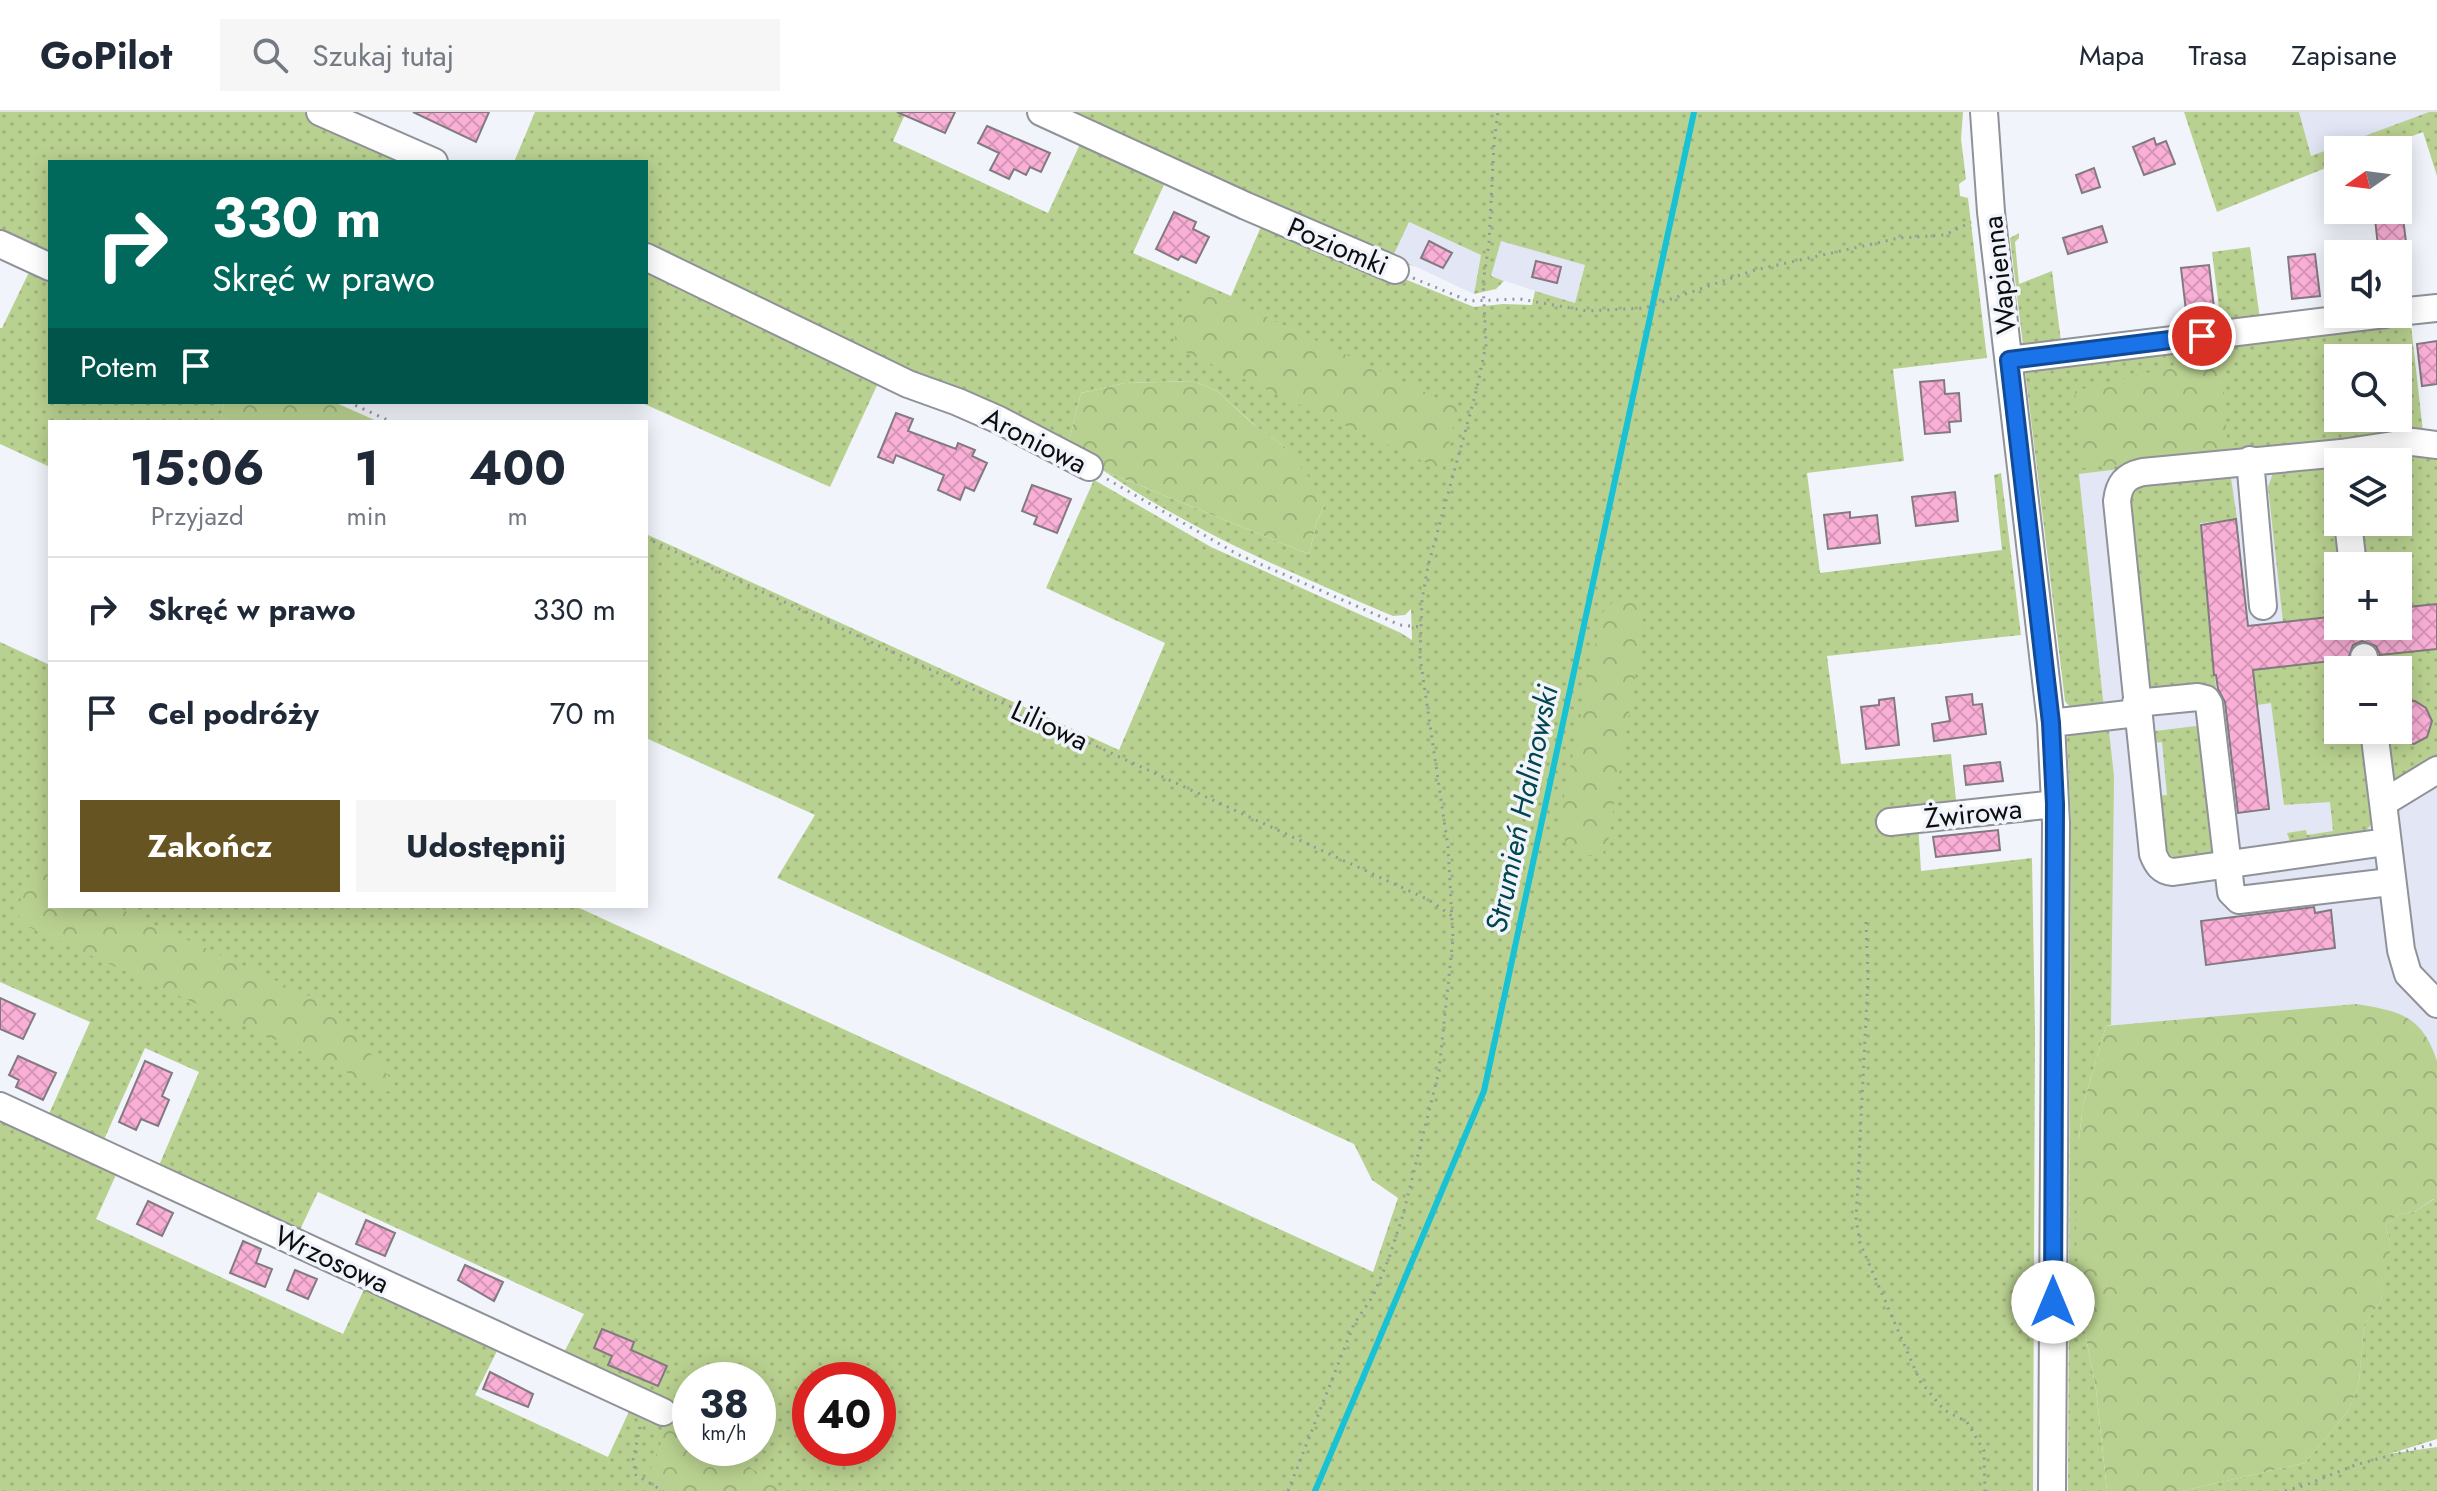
<!DOCTYPE html>
<html lang="pl">
<head>
<meta charset="utf-8">
<style>
	body { margin:0; font-family:Jost,sans-serif; background:#f6f6f7; color:#1f2937; height:100vh; display:flex; flex-direction:column; font-size:30px; white-space:nowrap }
	* { box-sizing:border-box; margin:0 }
	p { font-size:26px; color:#747a83 }
	.icon { flex:none; width:44px; height:44px; fill:none; stroke:currentColor; stroke-width:2; stroke-linecap:round; stroke-linejoin:round }
	.map { position:relative; flex:1; overflow:hidden }
	.side { position:absolute; left:48px; top:308px; width:600px; height:488px; display:flex; flex-direction:column; background:#fff; border-radius:0px; box-shadow:0 4px 20px #0003 }
	.side>* { flex:none }
	.hud { position:absolute; left:48px; top:48px; width:600px; height:244px; border-radius:0px; box-shadow:0 4px 20px #0003; background:#00695c; color:#fff; overflow:hidden }
	.needle { width:52px; rotate:256deg }
	.tools { position:absolute; left:2324px; top:24px; display:grid; gap:16px }
	.tools a { display:grid; place-items:center; width:88px; height:88px; border-radius:0px; background:#fff; box-shadow:0 4px 20px #0003; font-size:40px }
	.speed { position:absolute; left:672px; top:1250px; display:flex; gap:16px; font-size:40px; font-weight:700; text-align:center }
	.speed>* { display:grid; place-content:center; width:104px; height:104px; border-radius:50%; background:#fff; box-shadow:0 4px 20px #0003; line-height:1 }
	.speed small { font-size:20px; font-weight:400 }
	.speed .limit { border:12px solid #d22; background:#fff; color:#111 }
	.pin { position:absolute; display:grid; place-items:center; width:68px; height:68px; color:#fff; margin:-34px; border:4px solid #fff; border-radius:50%; box-shadow:0 2px 8px #0007 }
	.me { position:absolute; width:88px; margin:-44px; rotate:0deg; stroke-linejoin:round; filter:drop-shadow(0 0 6px #0008) }
	.turn { display:flex; align-items:center; gap:28px; height:168px; padding:0 32px; font-size:36px }
	.turn .icon { width:104px; height:104px; stroke-width:2.5 }
	.turn b { display:block; font-size:56px; line-height:68px }
	.then { display:flex; align-items:center; height:76px; padding:0 32px; background:#0003; gap:16px; font-size:30px }
	.eta { display:flex; justify-content:space-evenly; align-items:center; height:136px; text-align:center }
	.eta b { font-size:48px; font-weight:700; line-height:56px }
	.primary-button { display:flex; gap:16px; margin-top:auto; padding:16px 32px }
	.primary-button a { flex:1; height:92px; border-radius:0px; background:#665422; color:#fff; font-size:32px; font-weight:700; line-height:92px; text-align:center }
	.primary-button a+a { background:#f6f6f7; color:#1f2937 }
	ul { padding:0; list-style:none }
	li { display:flex; align-items:center; gap:24px; height:104px; padding:0 32px; border-top:2px solid #e0e1e3 }
	li div { flex:1 }
	li b { display:block; font-size:30px }
	li em { font-style:normal }
	header { display:flex; align-items:center; gap:48px; box-sizing:border-box; height:112px; padding:0 40px; background:#fff; border-bottom:2px solid #e0e1e3 }
	header strong { font-size:38px }
	nav { display:flex; gap:44px; margin-inline-start:auto; font-size:28px }
	.search { width:560px; height:72px; background:#f6f6f7; display:flex; align-items:center; gap:20px; box-sizing:border-box; padding:0 28px; border-radius:0px; color:#747a83; font-size:30px }
	.map>svg:first-child { display:block }
</style>
</head>
<body>
<header>
<strong>GoPilot</strong>
<div class="search"><svg class="icon" aria-label="search" viewBox="0 0 24 24"><circle cx="10" cy="10" r="6"/><path d="M15 15l6 6"/></svg>Szukaj tutaj</div>
<nav><a>Mapa</a><a>Trasa</a><a>Zapisane</a></nav>
</header>
<div class="map">
<svg width="2437" height="1379" viewBox="0 0 2437 1379">
	<defs>
		<pattern id="grass-dots" width="8" height="8" patternUnits="userSpaceOnUse" patternTransform="scale(2)"><rect width="8" height="8" fill="#b9d190"/><path d="M2 2h.1M6 6h.1" fill="none" stroke="#9eb27b" stroke-width="1.8" stroke-linecap="round"/></pattern>
		<pattern id="forest-crowns" width="20" height="18" patternUnits="userSpaceOnUse" patternTransform="scale(2)"><rect width="20" height="18" fill="#b9d190"/><path d="M2 6a3 3 0 1 1 6 0M12 15a3 3 0 1 1 6 0" fill="none" stroke="#9eb27b"/></pattern>
		<pattern id="building-cross-hatch" width="8" height="8" patternUnits="userSpaceOnUse" patternTransform="scale(2)"><rect width="8" height="8" fill="#faafd6"/><path d="M0 0l8 8M0 8l8-8" fill="none" stroke="#d595b7"/></pattern>
	</defs>
	<rect width="100%" height="100%" fill="#f1f4fb"/>
	<path fill="#e2e6f5" fill-rule="evenodd" d="M 2299,0 L 2429,0 L 2310,45 Z
		M 1408,110 L 1481,143 L 1474,182 L 1393,144 Z
		M 1501,128 L 1585,153 L 1575,192 L 1490,164 Z
		M 2437,319 L 2437,1321 L 2182,1379 L 2108,1379 L 2111,876 L 2106,617 L 2079,362 ZM 2338,350 L 2398,350 L 2398,410 L 2338,410 ZM 2338,454 L 2398,454 L 2398,514 L 2338,514 ZM 2338,558 L 2398,558 L 2398,618 L 2338,618 Z"/>
	<path fill="url(#grass-dots)" fill-rule="evenodd" d="M 0,0 L 304,0 L 421,50 L 50,50 L 50,149 L 0,126 Z
		M 535,0 L 906,0 L 893,29 L 1048,101 L 1081,30 L 1168,64 L 1133,141 L 1231,184 L 1263,110 L 1474,195 L 1503,192 L 1532,193 L 1535,179 L 1575,191 L 1585,153 L 1501,129 L 1491,164 L 1504,169 L 1496,177 L 1474,182 L 1481,143 L 1409,110 L 1393,144 L 1414,154 L 1384,146 L 1071,0 L 1963,0 L 1961,27 L 1966,67 L 1959,72 L 1960,84 L 1968,86 L 1987,246 L 1893,257 L 1904,349 L 1807,361 L 1820,461 L 2002,438 L 1994,363 L 2001,361 L 2021,523 L 1827,544 L 1841,652 L 1951,642 L 1958,706 L 1918,710 L 1921,759 L 2032,746 L 2035,920 L 2033,1379 L 0,1379 L 0,998 L 120,1054 L 96,1107 L 343,1222 L 368,1169 L 501,1231 L 475,1283 L 608,1345 L 631,1295 L 561,1246 L 584,1202 L 318,1080 L 297,1124 L 152,1054 L 160,1051 L 199,960 L 145,936 L 102,1032 L 49,1002 L 90,910 L 0,870 L 0,530 L 50,553 L 50,794 L 575,794 L 1373,1160 L 1398,1086 L 1372,1068 L 1354,1032 L 777,766 L 815,703 L 646,626 L 646,422 L 1119,638 L 1165,531 L 1046,476 L 1093,370 L 1065,357 L 1068,353 L 1211,435 L 1401,521 L 1412,528 L 1411,497 L 1405,503 L 1393,504 C 1294,462 1193,420 1104,359 L 1309,442 L 1317,409 L 1324,394 L 1285,335 L 1257,315 L 1217,279 L 1194,269 L 1125,271 L 1081,281 L 1069,329 C 923,274 785,204 646,135 L 646,50 L 514,50 ZM 690,1268 L 758,1268 L 758,1336 L 690,1336 ZM 810,1268 L 878,1268 L 878,1336 L 810,1336 Z
		M 2184,0 L 2299,0 L 2311,44 L 2429,0 L 2437,0 L 2437,64 L 2423,20 L 2375,38 L 2338,38 L 2338,51 L 2217,100 Z
		M 2019,121 L 2019,126 L 2015,130 L 2019,172 L 2052,159 L 2062,237 L 2026,237 L 2023,233 L 2010,126 Z
		M 2250,135 L 2260,207 L 2221,212 L 2212,140 Z
		M 646,150 L 880,267 L 830,375 L 640,290 L 646,290 Z
		M 32,154 L 50,162 L 50,290 L 224,290 L 221,305 L 232,310 L 50,310 L 50,355 L 0,332 L 0,216 L 2,216 Z
		M 2410,204 L 2423,320 L 2079,362 L 2104,597 C 2091,597 2073,602 2065,589 L 2025,258 ZM 2338,246 L 2398,246 L 2398,306 L 2338,306 Z
		M 2437,343 L 2437,492 L 2398,496 L 2398,454 L 2360,454 L 2355,410 L 2398,410 L 2398,350 L 2362,350 L 2370,344 Z
		M 2324,355 L 2338,376 L 2338,410 L 2348,454 L 2338,454 L 2338,504 L 2283,510 L 2268,375 L 2273,361 Z
		M 2230,359 L 2237,407 L 2200,411 L 2216,575 L 2143,584 L 2123,401 L 2132,376 L 2138,371 Z
		M 2437,537 L 2437,652 L 2398,672 L 2391,668 L 2379,618 L 2398,618 L 2398,558 L 2371,558 L 2369,544 Z
		M 2358,546 L 2360,558 L 2338,558 L 2338,618 L 2367,618 L 2373,710 L 2362,724 L 2291,733 L 2287,721 L 2306,718 L 2307,723 L 2333,719 L 2330,690 L 2284,693 L 2271,591 L 2257,593 L 2253,558 Z
		M 2204,613 L 2214,737 L 2210,743 L 2177,749 L 2164,738 L 2158,684 L 2167,683 L 2162,630 L 2153,631 L 2147,620 Z
		M 2106,617 L 2109,619 L 2114,664 L 2111,913 L 2106,914 L 2083,993 L 2079,1027 L 2082,1205 L 2096,1277 L 2107,1379 L 2068,1379 L 2071,712 L 2067,625 L 2074,618 Z
		M 2434,1087 L 2437,1087 L 2437,1327 L 2389,1342 L 2437,1335 L 2437,1379 L 2182,1379 L 2305,1351 L 2349,1298 L 2359,1270 L 2364,1213 L 2381,1189 L 2390,1128 L 2385,1113 L 2399,1102 L 2414,1100 Z"/>
	<path fill="url(#forest-crowns)" d="M 1193,170 L 1458,296 L 1442,358 L 1172,234 Z
		M 2222,250 L 2228,342 L 2082,356 L 2075,279 L 2170,255 Z
		M 1194,269 L 1217,279 L 1252,311 L 1285,335 L 1311,368 L 1324,394 L 1317,409 L 1309,442 L 1104,359 L 1069,329 L 1081,281 L 1125,271 Z
		M 224,290 L 334,290 L 379,310 L 232,310 L 221,305 Z
		M 1622,488 L 1633,489 L 1644,511 L 1608,730 L 1602,743 C 1585,747 1564,737 1561,718 C 1560,709 1562,699 1563,690 L 1602,501 L 1612,491 Z
		M 34,757 L 50,764 L 50,794 L 114,794 L 335,896 L 407,988 L 24,813 L 17,801 L 24,776 Z
		M 2356,892 C 2399,899 2422,903 2437,949 L 2437,1087 L 2433,1087 L 2414,1100 L 2399,1102 L 2385,1113 L 2390,1128 L 2387,1154 L 2381,1189 L 2364,1213 L 2359,1270 L 2349,1298 L 2305,1351 L 2182,1379 L 2107,1379 L 2096,1277 L 2082,1205 L 2076,1125 L 2079,1027 L 2083,993 L 2106,914 Z
		M 667,1315 L 690,1327 L 690,1336 C 696,1336 704,1335 709,1336 C 725,1340 771,1365 779,1379 L 677,1379 L 648,1364 Z"/>
	<g fill="none" stroke-linecap="round" stroke-linejoin="round">
		<path stroke="#18c1d4" stroke-width="6" d="M 1315,1379 L 1484,979 L 1694,0"/>
	</g>
	<path fill="url(#building-cross-hatch)" stroke="#827a7e" stroke-width="2" d="M 413,0 L 489,0 L 476,30 Z
		M 897,0 L 955,0 L 945,21 Z
		M 987,14 L 1050,41 L 1041,60 L 1030,55 L 1026,63 L 1014,57 L 1009,67 L 990,58 L 999,41 L 978,31 Z
		M 2154,26 L 2156,33 L 2166,29 L 2175,52 L 2144,63 L 2133,35 Z
		M 2094,56 L 2100,75 L 2082,81 L 2076,63 Z
		M 2374,98 L 2402,98 L 2406,130 L 2378,134 Z
		M 1174,100 L 1196,110 L 1193,117 L 1209,125 L 1196,151 L 1181,144 L 1178,148 L 1156,137 Z
		M 2102,114 L 2107,130 L 2068,142 L 2063,126 Z
		M 1429,129 L 1452,141 L 1443,156 L 1421,146 Z
		M 2315,142 L 2320,184 L 2292,187 L 2288,145 Z
		M 1536,149 L 1561,155 L 1557,171 L 1532,165 Z
		M 2209,153 L 2214,196 L 2186,199 L 2181,156 Z
		M 2437,229 L 2437,272 L 2422,274 L 2417,232 Z
		M 1944,268 L 1945,282 L 1959,281 L 1961,309 L 1949,310 L 1950,320 L 1925,322 L 1920,270 Z
		M 896,301 L 913,307 L 908,319 L 956,337 L 958,331 L 975,338 L 972,344 L 987,351 L 974,379 L 965,375 L 960,388 L 938,378 L 944,363 L 896,343 L 893,351 L 878,345 Z
		M 1032,373 L 1071,387 L 1057,421 L 1034,412 L 1037,405 L 1022,399 Z
		M 1955,380 L 1958,409 L 1916,414 L 1912,385 Z
		M 1850,400 L 1850,406 L 1877,403 L 1880,431 L 1828,437 L 1824,403 Z
		M 2236,407 L 2248,514 L 2338,504 L 2338,514 L 2398,514 L 2398,496 L 2437,492 L 2437,537 L 2380,543 L 2376,534 L 2362,529 L 2353,533 L 2348,547 L 2253,558 L 2269,697 L 2238,701 L 2225,590 L 2218,577 L 2216,563 L 2214,563 L 2201,413 Z
		M 1972,582 L 1973,593 L 1982,592 L 1986,622 L 1934,629 L 1932,612 L 1950,609 L 1946,585 Z
		M 1894,586 L 1899,633 L 1866,637 L 1861,595 L 1879,593 L 1879,588 Z
		M 2407,589 L 2415,589 L 2426,596 L 2432,609 L 2427,625 L 2414,632 L 2398,629 L 2398,593 Z
		M 2000,650 L 2003,669 L 1966,673 L 1964,654 Z
		M 1998,718 L 2000,738 L 1936,745 L 1933,725 Z
		M 2314,795 L 2315,801 L 2331,798 L 2335,836 L 2206,853 L 2201,809 Z
		M 0,886 L 35,902 L 23,927 L 0,917 Z
		M 18,944 L 56,961 L 43,988 L 16,975 L 19,968 L 9,963 Z
		M 145,949 L 172,961 L 162,984 L 169,988 L 158,1014 L 141,1007 L 136,1018 L 119,1010 Z
		M 148,1089 L 173,1101 L 162,1124 L 137,1112 Z
		M 366,1108 L 395,1121 L 385,1144 L 356,1132 Z
		M 243,1129 L 261,1137 L 256,1151 L 272,1157 L 265,1175 L 230,1161 Z
		M 465,1153 L 503,1170 L 494,1189 L 458,1168 Z
		M 295,1158 L 317,1167 L 308,1187 L 287,1178 Z
		M 602,1217 L 634,1230 L 631,1238 L 667,1254 L 658,1274 L 608,1253 L 612,1244 L 594,1236 Z
		M 490,1260 L 533,1282 L 528,1295 L 483,1277 Z"/>
	<g fill="none" stroke-linecap="round" stroke-linejoin="round">
		<g stroke="#8f9298" stroke-width="30">
			<path id="minor" d="M 320,0 L 434,50
				M 1041,0 L 1246,94 L 1395,158
				M 1984,0 L 1991,100 L 2051,611 L 2056,711 L 2052,1379
				M 0,132 L 50,155
				M 646,145 L 908,272 L 958,290 L 999,308 L 1089,355
				M 2398,200 L 2437,196
				M 2009,248 L 2385,202
				M 2250,348 L 2263,494
				M 2348,410 L 2353,454
				M 2364,545 L 2366,558
				M 2136,591 L 2198,585 L 2206,587 L 2209,592 L 2231,780 L 2239,788 L 2390,770
				M 2051,611 L 2137,601
				M 2374,618 L 2383,691
				M 2437,658 L 2383,691 L 2401,838 L 2408,862 L 2437,892
				M 1890,710 L 2055,692
				M 2386,730 L 2173,760 C 2161,759 2157,752 2153,742 L 2117,389 C 2119,372 2125,364 2143,360 L 2341,341 L 2413,330 L 2437,333
				M 0,994 L 663,1300"/>
		</g>
		<path stroke="#94979c" stroke-width="3" stroke-dasharray="2 6" stroke-linecap="butt" d="M 1413,166 L 1469,189 L 1520,187 L 1587,199 L 1645,196 L 1755,158 L 1899,126 L 1945,123 L 1971,110
			M 348,290 L 392,310
			M 1107,367 L 1237,442 L 1400,513 L 1420,515
			M 646,426 L 1429,788 L 1452,804
			M 1866,810 L 1868,866 L 1856,1108 L 1860,1131 L 1920,1269 L 1944,1298 L 1967,1310 L 1984,1339 L 1985,1379
			M 640,1315 L 633,1348 L 636,1363 L 663,1379
			M 1288,1379 L 1354,1212 L 1373,1184 L 1389,1146 L 1403,1103 L 1439,959 L 1453,826 L 1448,735 L 1420,545 L 1422,488 L 1428,454 L 1475,284 L 1486,233 L 1483,171 L 1489,131 L 1494,32 L 1498,0
			M 2285,1379 L 2306,1373 L 2355,1353 L 2437,1331"/>
		<use href="#minor" stroke="#fff" stroke-width="26"/>
	</g>
	<g fill="none" stroke-linecap="round" stroke-linejoin="round">
		<g stroke="#114b97" stroke-width="20">
			<path id="route" d="M 2053,1190 L 2055,692 L 2051,611 L 2009,248 L 2202,224"/>
		</g>
		<use href="#route" stroke="#1a73e8" stroke-width="14"/>
	</g>
	<g text-anchor="middle" stroke-width="7" stroke-linejoin="round" paint-order="stroke">
		<g font-size="28" fill="#0d0e10" stroke="#f1f4fb">
			<text transform="translate(1338 134) rotate(23)" y="10">Poziomki</text>
			<text transform="translate(1999 163) rotate(-97)" y="10">Wapienna</text>
			<text transform="translate(1035 328) rotate(27)" y="10">Aroniowa</text>
			<text transform="translate(1050 613) rotate(25)" y="10">Liliowa</text>
			<text transform="translate(1973 701) rotate(-6)" y="10">Żwirowa</text>
			<text transform="translate(332 1147) rotate(25)" y="10">Wrzosowa</text>
		</g>
		<g font-size="30" font-style="italic" fill="#01464e" stroke="#f1f4fb">
			<text transform="translate(1522 697) rotate(-78)" y="10">Strumień Halinowski</text>
		</g>
	</g>
</svg>
<div class="tools">
<a><svg class="needle" viewBox="-14 -14 28 28"><path d="M0-13l5 13h-10z" fill="#e53935"/><path d="M0 13l5-13h-10z" fill="#747a83"/></svg></a>
<a><svg class="icon" aria-label="sound" viewBox="0 0 24 24"><path d="M4 9h4l5-4v14l-5-4H4zM17 9q2 3 0 6"/></svg></a>
<a><svg class="icon" aria-label="search" viewBox="0 0 24 24"><circle cx="10" cy="10" r="6"/><path d="M15 15l6 6"/></svg></a>
<a><svg class="icon" aria-label="layers" viewBox="0 0 24 24"><path d="M12 4l9 5-9 5-9-5zM3 14l9 5 9-5"/></svg></a>
<a>+</a>
<a>−</a>
</div>
<div class="speed"><div>38<small>km/h</small></div><div class="limit">40</div></div>
<div class="pin" style="left:2202px;top:224px;background:#d93025"><svg class="icon" aria-label="arrive" viewBox="0 0 24 24"><path d="M6 21V4h12l-3 4 3 4H6"/></svg></div>
<svg class="me" style="left:2053px;top:1190px" viewBox="-20 -20 40 40"><circle r="19" fill="#fff"/><path d="M0-13L10 11 0 6-10 11z" fill="#1a73e8"/></svg>
<div class="hud">
<div class="turn"><svg class="icon" aria-label="right" viewBox="0 0 24 24"><path d="M7 20v-9h11M14 6l5 5-5 5"/></svg><div><b>330 m</b>Skręć w prawo</div></div>
<div class="then">Potem<svg class="icon" aria-label="arrive" viewBox="0 0 24 24"><path d="M6 21V4h12l-3 4 3 4H6"/></svg></div>
</div>
<section class="side">
<div class="eta">
<div><b>15:06</b><p>Przyjazd</p></div>
<div><b>1</b><p>min</p></div>
<div><b>400</b><p>m</p></div>
</div>
<ul>
<li><svg class="icon" aria-label="right" viewBox="0 0 24 24"><path d="M7 20v-9h11M14 6l5 5-5 5"/></svg><div><b>Skręć w prawo</b></div><em>330 m</em></li>
<li><svg class="icon" aria-label="arrive" viewBox="0 0 24 24"><path d="M6 21V4h12l-3 4 3 4H6"/></svg><div><b>Cel podróży</b></div><em>70 m</em></li>
</ul>
<div class="primary-button"><a>Zakończ</a><a>Udostępnij</a></div>
</section>
</div>
</body>
</html>
